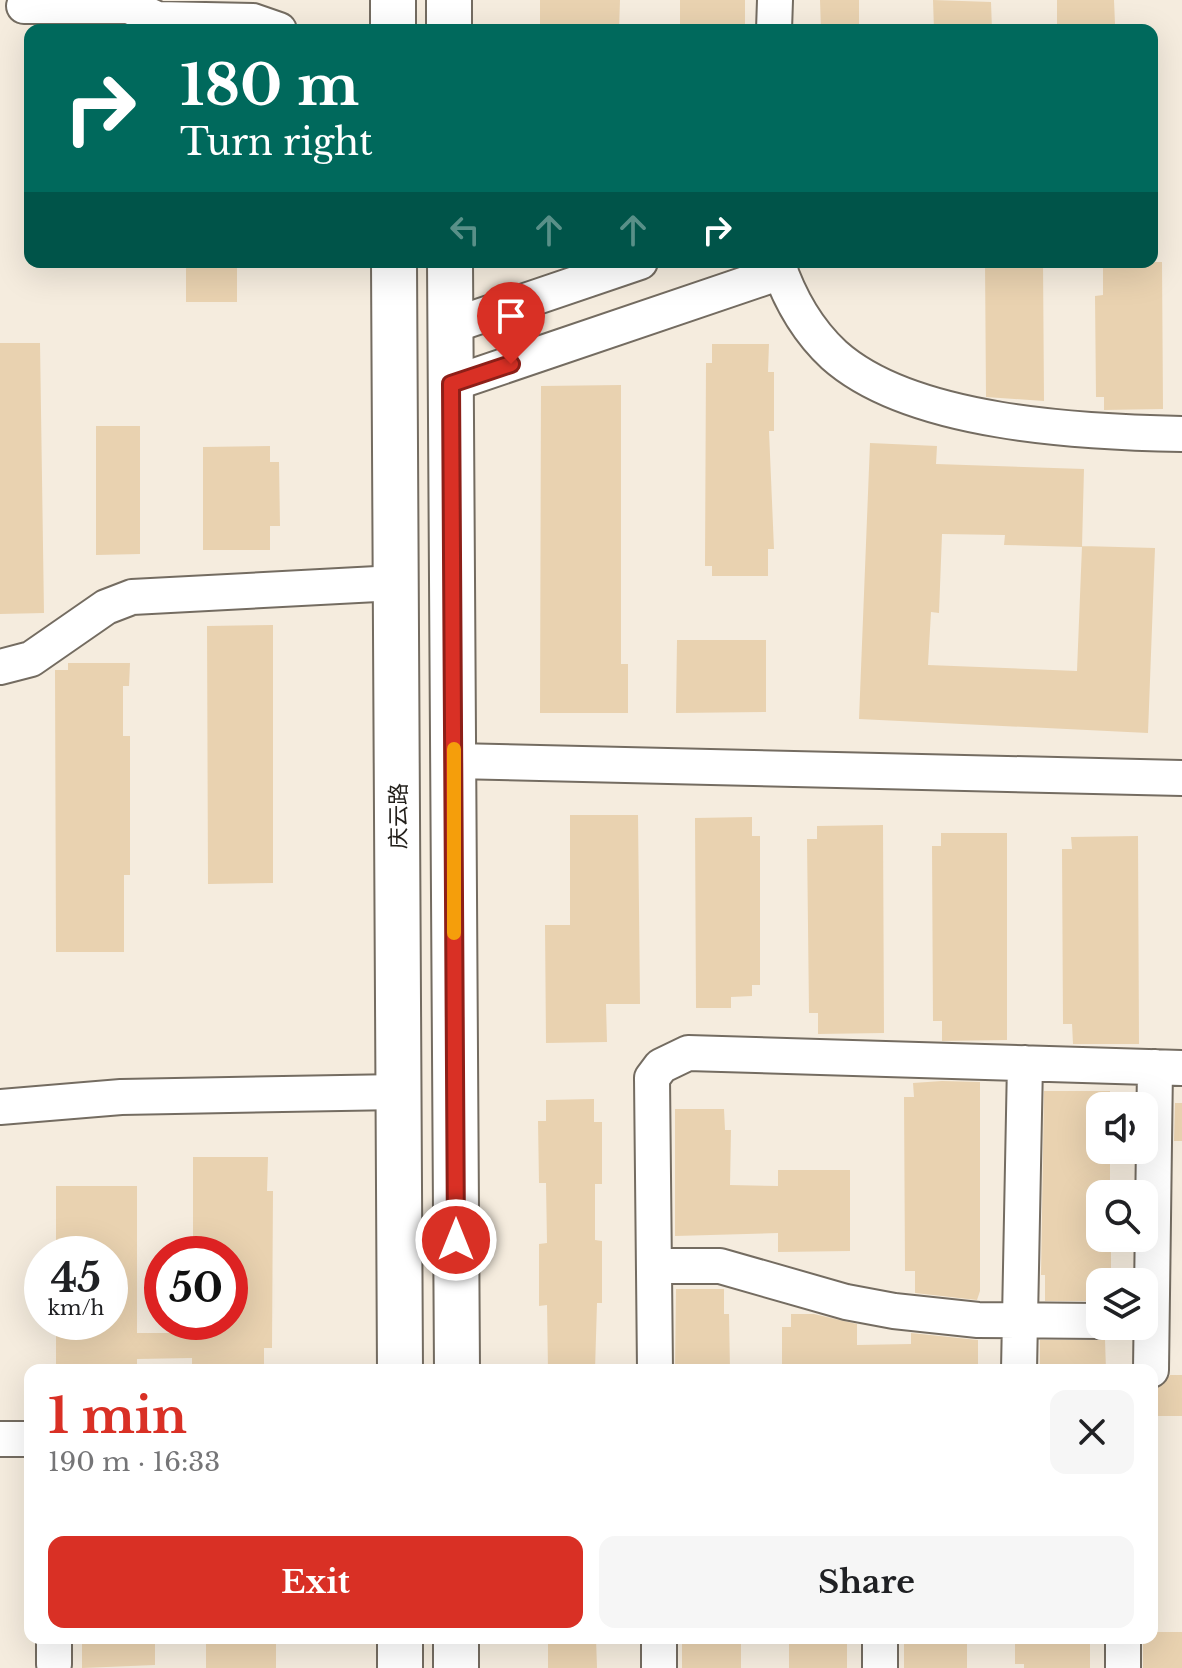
<!DOCTYPE html>
<html lang="en">
<head>
<meta charset="utf-8">
<style>
	body { margin:0; font-family:"Libre Baskerville","Noto Sans SC",serif; background:#f6f6f6; color:#202124; height:100vh; display:flex; flex-direction:column; font-size:30px; white-space:nowrap }
	* { box-sizing:border-box; margin:0 }
	p { font-size:26px; color:#757577 }
	.icon { flex:none; width:44px; height:44px; fill:none; stroke:currentColor; stroke-width:2; stroke-linecap:round; stroke-linejoin:round }
	.map { position:relative; flex:1; overflow:hidden }
	.panel { position:absolute; left:24px; top:1364px; width:1134px; height:280px; display:flex; flex-direction:column; background:#fff; border-radius:16px; box-shadow:0 8px 32px #0002 }
	.panel>* { flex:none }
	.top-card { position:absolute; left:24px; top:24px; width:1134px; height:244px; border-radius:16px; box-shadow:0 8px 32px #0002; background:#00695c; color:#fff; overflow:hidden }
	.tools { position:absolute; left:1086px; top:1092px; display:grid; gap:16px }
	.tools a { display:grid; place-items:center; width:72px; height:72px; border-radius:16px; background:#fff; box-shadow:0 8px 32px #0002; font-size:40px }
	.speed { position:absolute; left:24px; top:1236px; display:flex; gap:16px; font-size:40px; font-weight:700; text-align:center }
	.speed>* { display:grid; place-content:center; width:104px; height:104px; border-radius:50%; background:#fff; box-shadow:0 8px 32px #0002; line-height:1 }
	.speed small { font-size:20px; font-weight:400 }
	.speed .limit { border:12px solid #d22; background:#fff; color:#111 }
	.pin { position:absolute; display:grid; place-items:center; width:68px; height:68px; color:#fff; margin:-82px -34px; border-radius:50% 50% 50% 0; rotate:-45deg; box-shadow:0 0 8px #0007 }
	.pin .icon { rotate:45deg }
	.me { position:absolute; width:88px; margin:-44px; rotate:0deg; stroke-linejoin:round; filter:drop-shadow(0 0 6px #0008) }
	.turn { display:flex; align-items:center; gap:28px; height:168px; padding:0 24px; font-size:36px }
	.turn .icon { width:104px; height:104px; stroke-width:2.5 }
	.turn b { display:block; font-size:56px; line-height:68px }
	.lanes { display:flex; align-items:center; height:76px; padding:0 24px; background:#0003; justify-content:center; gap:40px; direction:ltr }
	.lanes .off { opacity:.35 }
	.round { display:grid; place-items:center; flex:none; width:84px; height:84px; border-radius:16px; background:#f6f6f6 }
	.head { display:flex; align-items:center; justify-content:space-between; height:136px; padding:0 24px }
	h1 { font-size:48px; font-weight:700; line-height:60px; color:#d93025 }
	.action { display:flex; gap:16px; margin-top:auto; padding:16px 24px }
	.action a { flex:1; height:92px; border-radius:16px; background:#d93025; color:#fff; font-size:32px; font-weight:700; line-height:92px; text-align:center }
	.action a+a { background:#f6f6f6; color:#202124 }
	.map>svg:first-child { display:block }
</style>
</head>
<body>
<div class="map">
<svg width="1182" height="1668" viewBox="0 0 1182 1668">
	<rect width="100%" height="100%" fill="#f5ecde"/>
	<path fill="#e9d2b0" d="M 540,0 L 620,0 L 619,30 L 540,30 Z
		M 680,0 L 745,0 L 745,30 L 680,30 Z
		M 820,0 L 859,0 L 859,30 L 821,30 Z
		M 933,0 L 991,2 L 992,30 L 934,30 Z
		M 1057,0 L 1114,0 L 1115,24 L 1057,25 Z
		M 186,262 L 237,262 L 237,302 L 186,302 Z
		M 985,262 L 1043,262 L 1044,401 L 986,397 Z
		M 1103,262 L 1162,262 L 1163,409 L 1104,410 L 1104,397 L 1096,397 L 1095,296 L 1103,295 Z
		M 0,343 L 40,343 L 44,613 L 0,614 Z
		M 712,344 L 769,344 L 768,372 L 774,372 L 774,431 L 769,431 L 774,549 L 768,549 L 768,576 L 712,576 L 712,566 L 705,566 L 706,363 L 712,363 Z
		M 621,385 L 621,664 L 628,664 L 628,713 L 540,713 L 541,386 Z
		M 96,426 L 140,426 L 140,554 L 96,555 Z
		M 870,443 L 937,446 L 936,464 L 1084,469 L 1082,547 L 1004,545 L 1005,535 L 942,534 L 939,613 L 931,612 L 928,665 L 1077,671 L 1082,546 L 1155,548 L 1148,733 L 859,719 Z
		M 270,446 L 270,462 L 279,462 L 280,526 L 270,526 L 270,550 L 203,550 L 203,447 Z
		M 273,625 L 273,883 L 208,884 L 207,626 Z
		M 677,640 L 766,640 L 766,712 L 676,713 Z
		M 68,663 L 130,663 L 129,686 L 123,686 L 123,736 L 130,736 L 130,875 L 124,875 L 124,952 L 56,952 L 55,670 L 68,670 Z
		M 570,815 L 638,815 L 640,1004 L 606,1004 L 607,1042 L 546,1043 L 545,925 L 570,925 Z
		M 752,817 L 752,836 L 760,836 L 760,985 L 752,985 L 752,996 L 731,997 L 731,1008 L 696,1008 L 695,818 Z
		M 883,825 L 884,1033 L 818,1034 L 818,1013 L 809,1013 L 807,839 L 817,839 L 817,826 Z
		M 941,833 L 1007,833 L 1007,1040 L 942,1041 L 942,1021 L 933,1021 L 932,846 L 941,846 Z
		M 1138,836 L 1139,1044 L 1073,1044 L 1072,1024 L 1063,1024 L 1062,849 L 1072,849 L 1071,837 Z
		M 942,1081 L 980,1082 L 980,1291 L 977,1300 L 915,1293 L 915,1271 L 905,1271 L 904,1097 L 914,1097 L 913,1083 Z
		M 1044,1091 L 1110,1091 L 1110,1106 L 1100,1106 L 1100,1150 L 1110,1150 L 1110,1194 L 1100,1194 L 1100,1238 L 1111,1238 L 1111,1282 L 1100,1282 L 1100,1301 L 1045,1301 L 1045,1275 L 1041,1275 Z
		M 594,1099 L 594,1122 L 602,1122 L 602,1184 L 595,1184 L 595,1240 L 602,1241 L 602,1303 L 597,1303 L 595,1370 L 548,1370 L 547,1305 L 539,1306 L 539,1244 L 547,1243 L 546,1183 L 539,1183 L 538,1121 L 546,1121 L 546,1100 Z
		M 1175,1103 L 1182,1103 L 1182,1141 L 1174,1141 Z
		M 675,1109 L 724,1109 L 725,1130 L 731,1130 L 730,1185 L 778,1186 L 778,1170 L 850,1170 L 850,1251 L 778,1252 L 778,1233 L 675,1236 Z
		M 193,1157 L 268,1157 L 267,1191 L 273,1191 L 272,1348 L 264,1348 L 264,1370 L 192,1370 L 192,1358 L 137,1359 L 137,1370 L 56,1370 L 56,1322 L 110,1322 L 110,1254 L 56,1254 L 56,1186 L 137,1186 L 137,1333 L 193,1333 L 193,1322 L 230,1322 L 230,1254 L 193,1254 Z
		M 676,1289 L 724,1289 L 724,1314 L 729,1314 L 730,1370 L 675,1370 Z
		M 791,1314 L 814,1314 L 857,1324 L 857,1345 L 911,1344 L 911,1333 L 978,1340 L 978,1370 L 791,1370 L 791,1364 L 782,1364 L 782,1327 L 791,1327 Z
		M 1040,1340 L 1105,1340 L 1106,1370 L 1040,1370 Z
		M 1170,1375 L 1182,1375 L 1182,1416 L 1157,1416 L 1157,1389 Z
		M 1152,1632 L 1182,1632 L 1182,1668 L 1143,1668 L 1143,1638 L 1152,1638 Z
		M 82,1638 L 155,1638 L 155,1665 L 82,1668 Z
		M 206,1638 L 276,1638 L 276,1668 L 206,1668 Z
		M 548,1638 L 596,1638 L 597,1668 L 548,1668 Z
		M 682,1638 L 741,1638 L 741,1668 L 682,1668 Z
		M 789,1638 L 847,1638 L 847,1668 L 789,1668 Z
		M 904,1638 L 967,1638 L 967,1668 L 904,1668 Z
		M 1015,1638 L 1090,1638 L 1090,1668 L 1024,1668 L 1024,1664 L 1015,1664 Z"/>
	<g fill="none" stroke-linecap="round" stroke-linejoin="round">
		<g stroke="#746c61" stroke-width="38">
			<path id="minor" d="M 24,6 L 129,6 L 157,19 L 253,21 L 279,30
				M 774,30 L 775,0
				M 777,262 C 789,298 806,329 834,355 C 911,424 1082,432 1182,434
				M 451,326 L 640,262
				M 451,384 L 781,272
				M 0,667 L 31,659 L 106,607 L 132,597 L 396,583
				M 454,761 L 1182,778
				M 0,1107 L 121,1097 L 399,1092
				M 654,1266 L 720,1266 L 846,1302 L 894,1311 L 978,1320 L 1100,1321
				M 655,1370 L 652,1078 L 661,1066 L 688,1053 L 1182,1068
				M 1019,1370 L 1025,1063
				M 1151,1370 L 1155,1067
				M 0,1439 L 30,1439
				M 659,1638 L 659,1668
				M 54,1664 L 54,1638
				M 880,1668 L 880,1638
				M 1123,1668 L 1123,1638"/>
		</g>
		<g stroke="#746c61" stroke-width="48">
			<path id="major" d="M 393,0 L 393,30
				M 449,0 L 449,30
				M 394,262 L 400,1370
				M 450,262 L 457,1370
				M 400,1668 L 400,1638
				M 456,1668 L 456,1638"/>
		</g>
		<use href="#minor" stroke="#fff" stroke-width="34"/>
		<use href="#major" stroke="#fff" stroke-width="44"/>
	</g>
	<g fill="none" stroke-linecap="round" stroke-linejoin="round">
		<g stroke="#8d1f18" stroke-width="20">
			<path id="route" d="M 456,1240 L 451,384 L 511,364"/>
		</g>
		<use href="#route" stroke="#d93025" stroke-width="14"/>
		<path stroke="#f59e0b" stroke-width="14" d="M 454,749 L 454,933"/>
	</g>
	<g text-anchor="middle" stroke-width="8" stroke-linejoin="round" paint-order="stroke">
		<g font-size="22" fill="#221f1a" stroke="#fff">
			<text transform="translate(398 816) rotate(-90)" y="8">庆云路</text>
		</g>
	</g>
</svg>
<div class="tools">
<a><svg class="icon" aria-label="sound" viewBox="0 0 24 24"><path d="M4 9h4l5-4v14l-5-4H4zM17 9q2 3 0 6"/></svg></a>
<a><svg class="icon" aria-label="search" viewBox="0 0 24 24"><circle cx="10" cy="10" r="6"/><path d="M15 15l6 6"/></svg></a>
<a><svg class="icon" aria-label="layers" viewBox="0 0 24 24"><path d="M12 4l9 5-9 5-9-5zM3 14l9 5 9-5"/></svg></a>
</div>
<div class="speed"><div>45<small>km/h</small></div><div class="limit">50</div></div>
<div class="pin" style="left:511px;top:364px;background:#d93025"><svg class="icon" aria-label="arrive" viewBox="0 0 24 24"><path d="M6 21V4h12l-3 4 3 4H6"/></svg></div>
<svg class="me" style="left:456px;top:1240px" viewBox="-20 -20 40 40"><circle r="17" fill="#d93025" stroke="#fff" stroke-width="3"/><path d="M0-11L8 9 0 5-8 9z" fill="#fff"/></svg>
<div class="top-card">
<div class="turn"><svg class="icon" aria-label="right" viewBox="0 0 24 24"><path d="M7 20v-9h11M14 6l5 5-5 5"/></svg><div><b>180 m</b>Turn right</div></div>
<div class="lanes"><svg class="icon off" aria-label="left" viewBox="0 0 24 24"><path d="M17 20v-9H6M10 6l-5 5 5 5"/></svg><svg class="icon off" aria-label="ahead" viewBox="0 0 24 24"><path d="M12 20V5M6 11l6-6 6 6"/></svg><svg class="icon off" aria-label="ahead" viewBox="0 0 24 24"><path d="M12 20V5M6 11l6-6 6 6"/></svg><svg class="icon" aria-label="right" viewBox="0 0 24 24"><path d="M7 20v-9h11M14 6l5 5-5 5"/></svg></div>
</div>
<section class="panel">
<div class="head"><div><h1>1 min</h1><p>190 m · 16:33</p></div><a class="round"><svg class="icon" aria-label="close" viewBox="0 0 24 24"><path d="M6 6l12 12M18 6L6 18"/></svg></a></div>
<div class="action"><a>Exit</a><a>Share</a></div>
</section>
</div>
</body>
</html>
